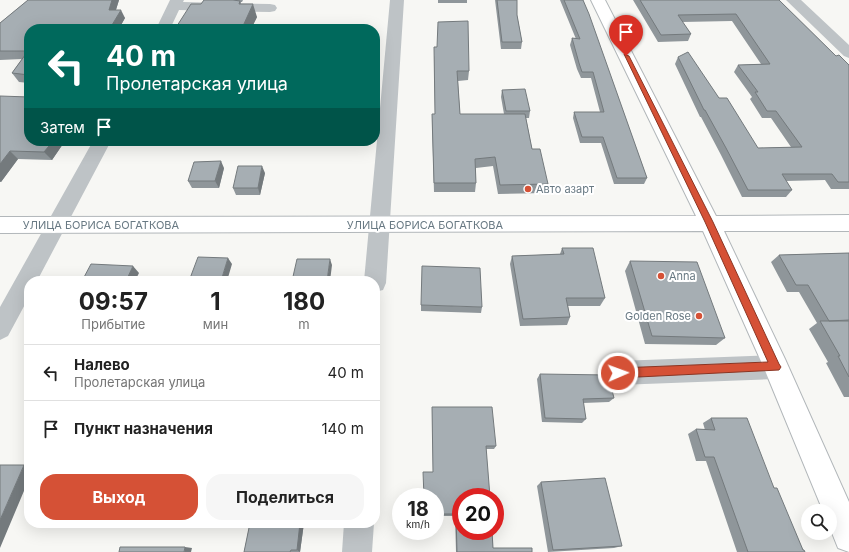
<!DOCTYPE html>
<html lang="ru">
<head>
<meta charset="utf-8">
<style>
	body { margin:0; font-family:Inter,sans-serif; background:#f6f6f6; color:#222; height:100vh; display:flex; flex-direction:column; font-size:15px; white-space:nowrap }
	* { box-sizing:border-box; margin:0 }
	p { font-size:13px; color:#767676 }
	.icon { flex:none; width:22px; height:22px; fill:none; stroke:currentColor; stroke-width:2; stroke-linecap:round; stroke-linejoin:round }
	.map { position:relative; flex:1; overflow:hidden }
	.panel { position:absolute; left:24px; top:276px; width:356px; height:252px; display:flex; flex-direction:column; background:#fff; border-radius:16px; box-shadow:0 4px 16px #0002 }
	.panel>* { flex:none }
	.top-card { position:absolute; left:24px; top:24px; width:356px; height:122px; border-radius:16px; box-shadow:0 4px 16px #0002; background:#00695c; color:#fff; overflow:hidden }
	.tools { position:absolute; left:801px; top:504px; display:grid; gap:8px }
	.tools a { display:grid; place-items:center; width:36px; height:36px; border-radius:50%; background:#fff; box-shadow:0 4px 16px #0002; font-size:20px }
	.speed { position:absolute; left:392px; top:488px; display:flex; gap:8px; font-size:20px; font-weight:700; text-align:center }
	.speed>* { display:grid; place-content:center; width:52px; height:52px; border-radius:50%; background:#fff; box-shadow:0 4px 16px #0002; line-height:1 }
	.speed small { font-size:10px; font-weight:400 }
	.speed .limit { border:6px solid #d22; background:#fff; color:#111 }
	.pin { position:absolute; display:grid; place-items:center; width:34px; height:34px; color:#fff; margin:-41px -17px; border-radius:50% 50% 50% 0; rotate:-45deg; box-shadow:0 0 4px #0007 }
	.pin .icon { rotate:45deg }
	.me { position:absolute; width:44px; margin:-22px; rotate:88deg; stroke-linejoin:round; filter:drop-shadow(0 0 3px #0008) }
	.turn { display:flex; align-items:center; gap:14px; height:84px; padding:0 16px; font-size:18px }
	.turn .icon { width:52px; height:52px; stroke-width:2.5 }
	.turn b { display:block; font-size:28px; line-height:34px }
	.then { display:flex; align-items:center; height:38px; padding:0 16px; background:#0003; gap:8px; font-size:15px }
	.eta { display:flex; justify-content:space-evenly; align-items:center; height:68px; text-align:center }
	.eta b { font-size:24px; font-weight:700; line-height:28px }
	.primary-button { display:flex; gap:8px; margin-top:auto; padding:8px 16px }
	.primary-button a { flex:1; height:46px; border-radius:16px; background:#d55136; color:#fff; font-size:16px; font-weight:700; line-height:46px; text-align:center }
	.primary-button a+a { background:#f6f6f6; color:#222 }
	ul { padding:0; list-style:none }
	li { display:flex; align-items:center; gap:12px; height:56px; padding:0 16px; border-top:1px solid #e0e0e0 }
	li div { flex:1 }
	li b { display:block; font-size:15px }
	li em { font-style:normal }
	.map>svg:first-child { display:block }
</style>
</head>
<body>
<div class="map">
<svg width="849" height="552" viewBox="0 0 849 552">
	<rect width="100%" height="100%" fill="#f7f7f4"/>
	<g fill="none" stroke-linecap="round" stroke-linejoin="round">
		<g stroke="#b2b7ba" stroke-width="2">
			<path id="major" d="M 591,0 L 605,0 L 716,216 L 849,215 L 849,231 L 724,231 L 785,359 L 849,502 L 849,552 L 838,548 L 830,528 L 830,511 L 823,511 L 764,368 L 703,231 L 0,233 L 0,217 L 696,216 Z"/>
		</g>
		<path fill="#bec3c6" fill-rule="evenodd" d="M 170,0 L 184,0 L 183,2 L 270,4 L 275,5 L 277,8 L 275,11 L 270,12 L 179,10 L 170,29 L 156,29 Z
			M 390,0 L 404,0 L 386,283 L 383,290 L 375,292 L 375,281 L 364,281 Z
			M 786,0 L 801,0 L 849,45 L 849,58 L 844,56 Z
			M 93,141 L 111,141 L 37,281 L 29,281 L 29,297 L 8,336 L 0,340 L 0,307 Z
			M 776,355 L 785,359 L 788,367 L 785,375 L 776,379 L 618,385 L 609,381 L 605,373 L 609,365 L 618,361 Z
			M 344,523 L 374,523 L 372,552 L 342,552 Z"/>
		<use href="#major" fill="#fff" fill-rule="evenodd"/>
	</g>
	<path fill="#8f969a" d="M 28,0 L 119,0 L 116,10 L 125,18 L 121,25 L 29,29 L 29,83 L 19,82 L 12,73 L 22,59 L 0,60 L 0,23 Z
		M 204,0 L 243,0 L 242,2 L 241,2 L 241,4 L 257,17 L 251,29 L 175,29 L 201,4 Z
		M 438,0 L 467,0 L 467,3 L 438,3 Z
		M 495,0 L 517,0 L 517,15 L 522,42 L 521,49 L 501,49 Z
		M 560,0 L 583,0 L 647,178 L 644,184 L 614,184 L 601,143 L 580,143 L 573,118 L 574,112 L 600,112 L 591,78 L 581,78 L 577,69 L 570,45 L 572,38 L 576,39 Z
		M 633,0 L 779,0 L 836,56 L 849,65 L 849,189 L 831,189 L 825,180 L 786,181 L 792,190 L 786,197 L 742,197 L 721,155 L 701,117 L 700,117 L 675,64 L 678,57 L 719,98 L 758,148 L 791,147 L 771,118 L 762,118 L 750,99 L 752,97 L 734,72 L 738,65 L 761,64 L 732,21 L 682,22 L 691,34 L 688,41 L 658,42 Z
		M 434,56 L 469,71 L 468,80 L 458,81 L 460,114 L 504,114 L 501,97 L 502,90 L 530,111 L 529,118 L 526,118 L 532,149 L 548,184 L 545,193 L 498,194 L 493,166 L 476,168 L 476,183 L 475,192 L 434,192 L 432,123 L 432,114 L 435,114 Z
		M 0,96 L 29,141 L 65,141 L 52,160 L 18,159 L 1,182 L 0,182 Z
		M 224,168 L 219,188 L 192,188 L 188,181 Z
		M 265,173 L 260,195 L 236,195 L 233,188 Z
		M 562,248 L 605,298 L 600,306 L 568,306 L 570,317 L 567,325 L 520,326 L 510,264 L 512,256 L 560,254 Z
		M 849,253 L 849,397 L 844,397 L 826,363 L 828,362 L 809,329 L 817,323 L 799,292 L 787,292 L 771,262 L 779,255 Z
		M 630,261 L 725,338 L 716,345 L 645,344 L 625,271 Z
		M 421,305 L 482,307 L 481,313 L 421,311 Z
		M 540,374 L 614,398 L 609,402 L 583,403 L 586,419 L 582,423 L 542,422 L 537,379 Z
		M 432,407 L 496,446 L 494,449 L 486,449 L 493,548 L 532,552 L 456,552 L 455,516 L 435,516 L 435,497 L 433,472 Z
		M 711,418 L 774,488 L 803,550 L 805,552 L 737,552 L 706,461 L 696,461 L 688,434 L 696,429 L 705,430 L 703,423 Z
		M 541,482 L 622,546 L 614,548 L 548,552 L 537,486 Z
		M 250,523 L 304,523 L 300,552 L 244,552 Z"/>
	<path fill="#747a7d" d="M 112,0 L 119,0 L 113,19 L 109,10 Z
		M 253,4 L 257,17 L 251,29 L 244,29 L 243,26 Z
		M 121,10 L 125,18 L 121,25 L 123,29 L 114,29 L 112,25 Z
		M 53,141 L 65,141 L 52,160 L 44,152 Z
		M 10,151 L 18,159 L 1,182 L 0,181 L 0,164 Z
		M 221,161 L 224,168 L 219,188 L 215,181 Z
		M 262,166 L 265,173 L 260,195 L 258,188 Z
		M 228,258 L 232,264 L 227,281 L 221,281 Z
		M 330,259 L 332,265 L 330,281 L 327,281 Z
		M 133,266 L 139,273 L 135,281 L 126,281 Z
		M 24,465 L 29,467 L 29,479 L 0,548 L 0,520 Z
		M 300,523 L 304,523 L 300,552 L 297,550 Z
		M 185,547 L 192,548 L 191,552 L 184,552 Z"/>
	<path fill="#a6aeb3" stroke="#747a7d" d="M 28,0 L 112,0 L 109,10 L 121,10 L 112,25 L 121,25 L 119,29 L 29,29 L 29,75 L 12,73 L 28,51 L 0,51 L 0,23 Z
		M 204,0 L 233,0 L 240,1 L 239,4 L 253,4 L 243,26 L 229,26 L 227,29 L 175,29 L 191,4 L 201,4 Z
		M 497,0 L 517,0 L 517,15 L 522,42 L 502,42 Z
		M 564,0 L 583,0 L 589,14 L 647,178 L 617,178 L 603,137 L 582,137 L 574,112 L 604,112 L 593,72 L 582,72 L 579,63 L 572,38 L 580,39 Z
		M 640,0 L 779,0 L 836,56 L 839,55 L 849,65 L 849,182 L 838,182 L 832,174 L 782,174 L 792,190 L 748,190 L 726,148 L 705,110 L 704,110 L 678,57 L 688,52 L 719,98 L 727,98 L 758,148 L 802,147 L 776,111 L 767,111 L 755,92 L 758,92 L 738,65 L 770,64 L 736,14 L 678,15 L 691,34 L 661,35 Z
		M 468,21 L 469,71 L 457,71 L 460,114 L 525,114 L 532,149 L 540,149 L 548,184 L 500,185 L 495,157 L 475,159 L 476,183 L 434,183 L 432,114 L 435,114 L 434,47 L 437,47 L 438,22 Z
		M 361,26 L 361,29 L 335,29 L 335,27 Z
		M 525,89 L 530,111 L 506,111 L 502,90 Z
		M 0,96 L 29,97 L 29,141 L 53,141 L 44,152 L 10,151 L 0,164 Z
		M 221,161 L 215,181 L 188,181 L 194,162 Z
		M 238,166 L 262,166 L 258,188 L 233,188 Z
		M 562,248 L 593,248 L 605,298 L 566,298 L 570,317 L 523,319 L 512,256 L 564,254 Z
		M 849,253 L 849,320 L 829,321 L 808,285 L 796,285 L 779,255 Z
		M 198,257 L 228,258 L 221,281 L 189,281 Z
		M 297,259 L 330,259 L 327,281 L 292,281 Z
		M 630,261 L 697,262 L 725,338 L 652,336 Z
		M 91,264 L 133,266 L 126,281 L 82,281 Z
		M 422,266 L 480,268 L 482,307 L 421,305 Z
		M 820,321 L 849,321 L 849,377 L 838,356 L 840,356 Z
		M 29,366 L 29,373 L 26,373 Z
		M 540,374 L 608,375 L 614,398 L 583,399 L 586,419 L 545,418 Z
		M 432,407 L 492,407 L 496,446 L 486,446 L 490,497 L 461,497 L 461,531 L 492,531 L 493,548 L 532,548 L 532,552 L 457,552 L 456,514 L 435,514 L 435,497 L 424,497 L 423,472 L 433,472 Z
		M 711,418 L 747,418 L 774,488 L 777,488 L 803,550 L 804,550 L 805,552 L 748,552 L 714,457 L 705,457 L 696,429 L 715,430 Z
		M 0,465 L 24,465 L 0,520 Z
		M 605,478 L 622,546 L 553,550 L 541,482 Z
		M 250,523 L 300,523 L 297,550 L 291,550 L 290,552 L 244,552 Z
		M 120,547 L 185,547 L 184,552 L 119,552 Z"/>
	<path fill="#d55136" stroke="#8a3523" d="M 624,54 L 629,56 L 713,222 L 779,364 L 781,367 L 779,370 L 618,378 L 614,376 L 613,373 L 614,369 L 618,368 L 768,362 L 705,222 Z"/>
	<g fill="#d55136" stroke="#fff" stroke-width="1.5">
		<circle cx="528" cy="189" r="4"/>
		<circle cx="661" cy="276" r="4"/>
		<circle cx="699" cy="316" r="4"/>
	</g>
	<g text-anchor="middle" stroke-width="4" stroke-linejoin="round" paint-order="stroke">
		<g font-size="11" fill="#687983" stroke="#fff" text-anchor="start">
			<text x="536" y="193">Авто азарт</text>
			<text x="669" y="280">Anna</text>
			<text x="691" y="320" text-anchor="end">Golden Rose</text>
		</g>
		<g font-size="11" fill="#687983" stroke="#fff">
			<text x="101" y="229">УЛИЦА БОРИСА БОГАТКОВА</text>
			<text x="425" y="229">УЛИЦА БОРИСА БОГАТКОВА</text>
		</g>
	</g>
</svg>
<div class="tools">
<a><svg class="icon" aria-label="search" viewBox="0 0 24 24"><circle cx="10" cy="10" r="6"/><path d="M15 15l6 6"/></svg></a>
</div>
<div class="speed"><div>18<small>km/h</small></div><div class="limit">20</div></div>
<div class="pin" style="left:626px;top:56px;background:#d93025"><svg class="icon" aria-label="arrive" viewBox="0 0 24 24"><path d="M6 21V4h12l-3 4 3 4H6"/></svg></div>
<svg class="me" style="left:618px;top:373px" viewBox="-20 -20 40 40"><circle r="17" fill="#d55136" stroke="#fff" stroke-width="3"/><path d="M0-11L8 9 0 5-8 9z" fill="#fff"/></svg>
<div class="top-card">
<div class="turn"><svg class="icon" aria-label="left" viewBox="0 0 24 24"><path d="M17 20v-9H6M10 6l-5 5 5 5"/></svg><div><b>40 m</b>Пролетарская улица</div></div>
<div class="then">Затем<svg class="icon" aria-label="arrive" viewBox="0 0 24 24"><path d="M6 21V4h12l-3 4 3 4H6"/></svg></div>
</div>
<section class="panel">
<div class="eta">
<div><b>09:57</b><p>Прибытие</p></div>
<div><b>1</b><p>мин</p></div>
<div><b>180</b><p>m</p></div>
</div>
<ul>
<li><svg class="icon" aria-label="left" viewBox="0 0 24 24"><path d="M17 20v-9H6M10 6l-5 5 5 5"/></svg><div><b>Налево</b><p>Пролетарская улица</p></div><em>40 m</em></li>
<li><svg class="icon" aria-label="arrive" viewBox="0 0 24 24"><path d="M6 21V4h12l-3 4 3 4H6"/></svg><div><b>Пункт назначения</b></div><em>140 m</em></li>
</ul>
<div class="primary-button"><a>Выход</a><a>Поделиться</a></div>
</section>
</div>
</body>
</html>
